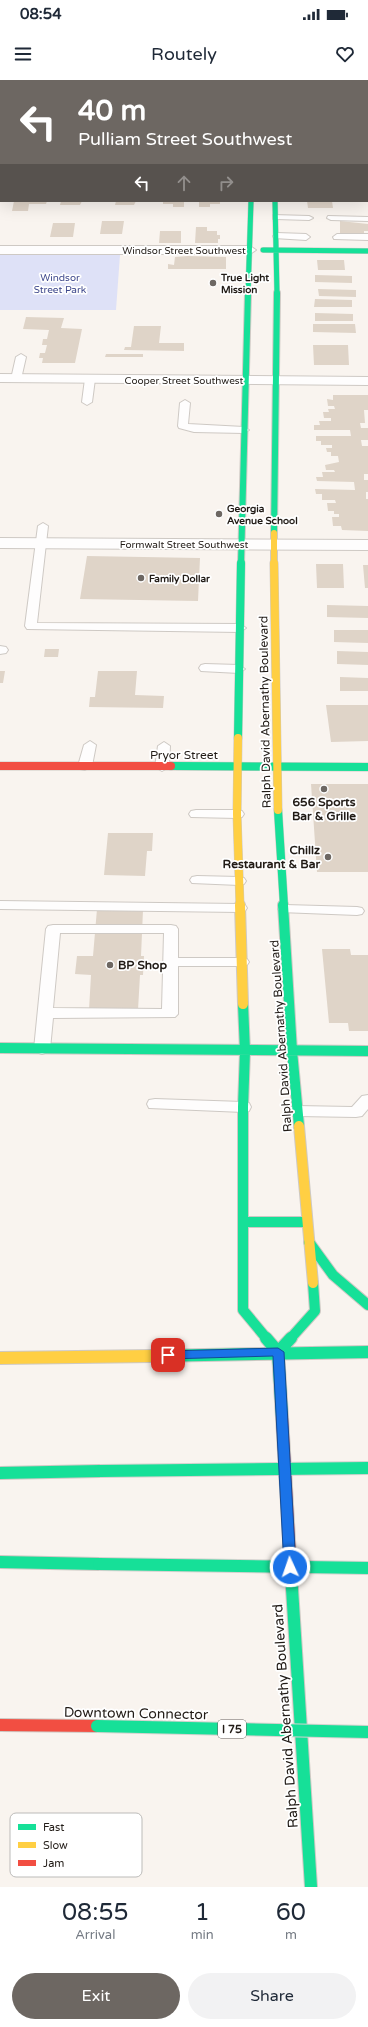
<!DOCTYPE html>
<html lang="en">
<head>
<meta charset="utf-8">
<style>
	body { margin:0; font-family:"Varela Round",sans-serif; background:#f2f2f3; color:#1f2937; height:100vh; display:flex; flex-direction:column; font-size:15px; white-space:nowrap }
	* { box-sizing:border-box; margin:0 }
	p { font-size:13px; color:#747a83 }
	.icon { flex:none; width:22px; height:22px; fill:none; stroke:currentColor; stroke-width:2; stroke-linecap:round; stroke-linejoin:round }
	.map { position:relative; height:1807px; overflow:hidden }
	.drawer { display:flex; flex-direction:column; background:#fff; flex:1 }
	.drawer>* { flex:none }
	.hud { position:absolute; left:0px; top:0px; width:368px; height:122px; box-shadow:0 4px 16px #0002; background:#6d6762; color:#fff; overflow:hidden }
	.pin { position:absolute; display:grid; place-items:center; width:34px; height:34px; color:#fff; margin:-17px; border-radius:8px; box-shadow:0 2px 6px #0006 }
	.me { position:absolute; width:44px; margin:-22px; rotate:357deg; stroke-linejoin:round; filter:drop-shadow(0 0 3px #0008) }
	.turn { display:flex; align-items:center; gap:14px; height:84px; padding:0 12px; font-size:18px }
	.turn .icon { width:52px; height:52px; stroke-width:2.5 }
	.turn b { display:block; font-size:28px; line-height:34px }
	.lanes { display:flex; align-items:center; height:38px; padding:0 12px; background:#0003; justify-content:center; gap:20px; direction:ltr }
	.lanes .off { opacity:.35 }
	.eta { display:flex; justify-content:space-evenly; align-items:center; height:68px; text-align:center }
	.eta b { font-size:24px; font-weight:600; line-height:28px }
	.cta { display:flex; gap:8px; margin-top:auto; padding:8px 12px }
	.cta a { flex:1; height:46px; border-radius:24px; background:#6d6762; color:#fff; font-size:16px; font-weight:600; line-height:46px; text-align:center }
	.cta a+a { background:#f2f2f3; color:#1f2937 }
	.status { display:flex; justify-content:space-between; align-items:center; height:28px; padding:0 20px; background:#fff; direction:ltr }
	.status svg { height:11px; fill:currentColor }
	header { display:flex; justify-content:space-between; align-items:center; height:52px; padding:0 12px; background:#fff; font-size:18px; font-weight:600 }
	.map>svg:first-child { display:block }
</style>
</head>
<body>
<div class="status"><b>08:54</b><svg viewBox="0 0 49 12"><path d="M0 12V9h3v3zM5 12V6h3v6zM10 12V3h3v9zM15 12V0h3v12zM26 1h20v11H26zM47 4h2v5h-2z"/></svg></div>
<header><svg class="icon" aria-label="menu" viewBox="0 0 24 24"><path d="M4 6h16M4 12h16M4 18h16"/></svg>Routely<svg class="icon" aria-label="heart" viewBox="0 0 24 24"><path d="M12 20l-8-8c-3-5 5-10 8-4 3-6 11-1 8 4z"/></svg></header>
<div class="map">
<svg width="368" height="1807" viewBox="0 0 368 1807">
	<rect width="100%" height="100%" fill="#f9f4ef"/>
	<path fill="#dee1f7" d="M 0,175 L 120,175 L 116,230 L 0,230 Z"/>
	<path fill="#dfd4c8" d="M 14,121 L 47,121 L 46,124 L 29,124 L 28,131 L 12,131 Z
		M 61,121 L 82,121 L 80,125 L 60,125 Z
		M 116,121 L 136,121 L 134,125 L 115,125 Z
		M 163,121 L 184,121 L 184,127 L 173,127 L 173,124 L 163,124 Z
		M 199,121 L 220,121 L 220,124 L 210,124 L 210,127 L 199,127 Z
		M 307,121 L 332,121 L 333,128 L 308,128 Z
		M 102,141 L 124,141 L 122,154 L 100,154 Z
		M 340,141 L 368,144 L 368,151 L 364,151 L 364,153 L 340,154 Z
		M 53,143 L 75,143 L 73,157 L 50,157 Z
		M 196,147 L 207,147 L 207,151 L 217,151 L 217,155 L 220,155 L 220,159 L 218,159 L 218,163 L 195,163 Z
		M 160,151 L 181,151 L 181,163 L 159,163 Z
		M 188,176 L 226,177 L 226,189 L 168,189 L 168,184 L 174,185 L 175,177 Z
		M 317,180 L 344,180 L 345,190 L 318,190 Z
		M 315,195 L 352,196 L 352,203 L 315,202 Z
		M 318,209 L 356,210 L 356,217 L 319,216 Z
		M 315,219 L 352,220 L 352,227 L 314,227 Z
		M 315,233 L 353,234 L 353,241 L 315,241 Z
		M 26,237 L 64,238 L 61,248 L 82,249 L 75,283 L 42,283 L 43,278 L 39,278 L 40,273 L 45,273 L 47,265 L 42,265 L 43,259 L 47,259 L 49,250 L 23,249 Z
		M 313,244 L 355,244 L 356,253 L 313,252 Z
		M 134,246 L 161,246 L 159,263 L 184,263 L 184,271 L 124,270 L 125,267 L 131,267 Z
		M 313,265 L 348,265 L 349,285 L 314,285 Z
		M 106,274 L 143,274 L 143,277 L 105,277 Z
		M 333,315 L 368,315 L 368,330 L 364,330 L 365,343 L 360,343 L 361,348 L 368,348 L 368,360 L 361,360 L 362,366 L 368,366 L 368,394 L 364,394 L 364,400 L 368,400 L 368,412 L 366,412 L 366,419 L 368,419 L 368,451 L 342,450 L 341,446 L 333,446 L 332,437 L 339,437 L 339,434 L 334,434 L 334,431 L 328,431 L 327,423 L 336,423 L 335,420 L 322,420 L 322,414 L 316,414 L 315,409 L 355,410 L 354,402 L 317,401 L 316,397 L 323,397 L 322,392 L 335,392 L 334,390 L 326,390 L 325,385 L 339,382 L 338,376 L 331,376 L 331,372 L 327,372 L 326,368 L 332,368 L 332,365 L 321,365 L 321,361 L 316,361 L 316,356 L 351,356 L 350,350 L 314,350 L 314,345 L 320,345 L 319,341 L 331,341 L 331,338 L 324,338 L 323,332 L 329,332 L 328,329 L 335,329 L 334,326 L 328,326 L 327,319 L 333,320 Z
		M 87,476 L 200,478 L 198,521 L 80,519 Z
		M 316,484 L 343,484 L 344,508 L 317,508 Z
		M 363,485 L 368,485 L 368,508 L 365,508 Z
		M 327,525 L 368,526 L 368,538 L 327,537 Z
		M 334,550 L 368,550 L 368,563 L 334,562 Z
		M 45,569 L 59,569 L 58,577 L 44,577 Z
		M 337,571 L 368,572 L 368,585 L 337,584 Z
		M 0,591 L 5,591 L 3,603 L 0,603 Z
		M 98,591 L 137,591 L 135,615 L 164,616 L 163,628 L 89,627 L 90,617 L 95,617 Z
		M 340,597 L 368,598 L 368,611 L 340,611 Z
		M 326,625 L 368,625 L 368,661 L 331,662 Z
		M 311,704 L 368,704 L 368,792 L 317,792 Z
		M 108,753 L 153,753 L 152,771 L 147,771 L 145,796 L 104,795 Z
		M 97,829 L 143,830 L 141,876 L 144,876 L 143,895 L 140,895 L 138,930 L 89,930 L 91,895 L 75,894 L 77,876 L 93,876 Z
		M 322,869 L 350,869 L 351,875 L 368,875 L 368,951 L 349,951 L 348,943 L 329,943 Z"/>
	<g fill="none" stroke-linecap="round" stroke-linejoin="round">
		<g stroke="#cec9c4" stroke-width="2">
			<path id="lane" d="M 273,135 L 309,136 L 313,138 L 309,140 L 276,139 L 273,139 Z
				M 328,136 L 368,137 L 368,141 L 331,140 L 327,138 Z
				M 277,153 L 306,154 L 310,157 L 306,160 L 274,158 L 273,156 Z
				M 337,154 L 368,154 L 368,160 L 334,159 L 333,157 Z
				M 21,274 L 26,277 L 21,299 L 16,302 L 11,299 L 16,277 Z
				M 90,296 L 95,299 L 92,322 L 87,325 L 82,322 L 85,299 Z
				M 185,320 L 190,323 L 188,344 L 244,347 L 249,350 L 244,353 L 194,352 L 179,348 L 178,346 L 180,323 Z
				M 43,443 L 48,446 L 37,543 L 240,544 L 246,548 L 240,552 L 27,549 L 25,546 L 38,446 Z
				M 0,566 L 6,567 L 8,570 L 6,573 L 0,574 Z
				M 205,584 L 239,585 L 245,589 L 239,593 L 201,591 L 199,588 L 201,585 Z
				M 90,661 L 96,665 L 92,686 L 85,690 L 80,689 L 78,686 L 84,665 Z
				M 164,662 L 170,666 L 169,687 L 162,691 L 155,687 L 158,666 Z
				M 196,730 L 237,730 L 242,731 L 244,734 L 242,737 L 237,738 L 191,737 L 189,734 L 191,731 Z
				M 197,796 L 239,797 L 244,798 L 246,801 L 244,804 L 239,805 L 192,803 L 190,800 L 192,797 Z
				M 0,821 L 240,824 L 245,825 L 247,828 L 245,831 L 240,832 L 0,829 Z
				M 285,825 L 357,827 L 362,828 L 364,831 L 362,834 L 357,835 L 280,832 L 278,829 L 280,826 Z
				M 53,845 L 171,845 L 176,846 L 178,849 L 178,878 L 242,878 L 247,879 L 249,882 L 247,885 L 242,886 L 178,886 L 178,934 L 175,937 L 53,938 L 50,969 L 48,972 L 42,974 L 36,972 L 34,969 L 46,849 L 48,846 ZM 60,853 L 164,853 L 162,929 L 53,928 Z
				M 368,1015 L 368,1029 L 362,1036 L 356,1037 L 297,1036 L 291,1035 L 289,1031 L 291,1027 L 297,1026 L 352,1027 L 362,1016 Z
				M 155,1019 L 243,1022 L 249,1023 L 251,1027 L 249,1031 L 243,1032 L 149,1028 L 147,1024 L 149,1020 Z"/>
		</g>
		<g stroke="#cec9c4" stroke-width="2">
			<path id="street" d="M 0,40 L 1,40 L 1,46 L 0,46 Z
				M 367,40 L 368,40 L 368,46 L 367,46 Z
				M 367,98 L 368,98 L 368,104 L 367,104 Z
				M 0,100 L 1,100 L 1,106 L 0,106 Z
				M 0,166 L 250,166 L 256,170 L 250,174 L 0,174 Z
				M 0,294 L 368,297 L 368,305 L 0,302 Z
				M 0,458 L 368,460 L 368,470 L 0,468 Z"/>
		</g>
		<g stroke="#cec9c4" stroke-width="6">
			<path id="fast-far4" d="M 275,121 L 277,214
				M 263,170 L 368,171
				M 248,214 L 251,121"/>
		</g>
		<g stroke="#cec9c4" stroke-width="8">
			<path id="fast-far3" d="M 274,453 L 277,213
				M 241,484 L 248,213"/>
		</g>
		<g stroke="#cec9c4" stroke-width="9">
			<path id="fast-far2" d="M 238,658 L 241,483
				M 171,686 L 368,687
				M 278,730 L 284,826"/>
		</g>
		<g stroke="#cec9c4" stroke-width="12">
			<path id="fast-far1" d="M 283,825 L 292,971 L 299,1046
				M 243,924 L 245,971 L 243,1027 L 243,1230 L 267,1259
				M 0,968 L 368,971
				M 243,1142 L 307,1142
				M 309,1162 L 333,1195 L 368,1225
				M 290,1259 L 315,1231 L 313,1203"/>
		</g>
		<g stroke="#cec9c4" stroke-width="14">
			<path id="fast" d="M 266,1258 L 278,1272 L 282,1337
				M 278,1272 L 291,1258
				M 153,1276 L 368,1272
				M 0,1393 L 100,1391
				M 290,1477 L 311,1807
				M 0,1482 L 99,1484"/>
		</g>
		<g stroke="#cec9c4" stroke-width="8">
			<path id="slow-far3" d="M 274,453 L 274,484"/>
		</g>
		<g stroke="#cec9c4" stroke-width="9">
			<path id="slow-far2" d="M 274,483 L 278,730
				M 238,658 L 237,734 L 240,826"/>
		</g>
		<g stroke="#cec9c4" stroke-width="12">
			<path id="slow-far1" d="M 240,825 L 243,924
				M 299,1046 L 313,1203"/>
		</g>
		<g stroke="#cec9c4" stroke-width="14">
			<path id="slow" d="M 0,1278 L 153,1276"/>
		</g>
		<g stroke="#cec9c4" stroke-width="9">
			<path id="jam-far1" d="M 0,686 L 171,686"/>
		</g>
		<g stroke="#cec9c4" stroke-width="14">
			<path id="jam" d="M 282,1337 L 290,1477
				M 0,1645 L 97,1646"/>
		</g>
		<use href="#lane" fill="#fefdfd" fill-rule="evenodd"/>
		<use href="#street" fill="#fefdfd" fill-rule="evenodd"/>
		<use href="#fast-far4" stroke="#16e098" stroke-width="5"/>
		<use href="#fast-far3" stroke="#16e098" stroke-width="6"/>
		<use href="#fast-far2" stroke="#16e098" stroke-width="8"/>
		<use href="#fast-far1" stroke="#16e098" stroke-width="10"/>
		<use href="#fast" stroke="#16e098" stroke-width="12"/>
		<use href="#slow-far3" stroke="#ffcf43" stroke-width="6"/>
		<use href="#slow-far2" stroke="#ffcf43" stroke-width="8"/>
		<use href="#slow-far1" stroke="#ffcf43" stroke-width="10"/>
		<use href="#slow" stroke="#ffcf43" stroke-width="12"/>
		<use href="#jam-far1" stroke="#f24e42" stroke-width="8"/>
		<use href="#jam" stroke="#f24e42" stroke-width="12"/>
		<g stroke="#d5d2cf" stroke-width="14" stroke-linecap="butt">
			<path id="fast-bridge" d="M 100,1391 L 368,1388
				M 99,1484 L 368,1488
				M 97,1646 L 368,1652"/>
		</g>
		<use href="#fast-bridge" stroke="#16e098" stroke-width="12"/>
	</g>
	<path fill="#1a73e8" stroke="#114b97" d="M 278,1268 L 284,1272 L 296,1487 L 294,1491 L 290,1492 L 286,1491 L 284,1487 L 273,1276 L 168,1279 L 162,1275 L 168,1271 Z"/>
	<g fill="#6d6762" stroke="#fff" stroke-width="1.5">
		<circle cx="213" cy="203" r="4"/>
		<circle cx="219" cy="434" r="4"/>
		<circle cx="141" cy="498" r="4"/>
		<circle cx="324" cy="709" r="4"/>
		<circle cx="328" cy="777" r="4"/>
		<circle cx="110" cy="885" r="4"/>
	</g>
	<g text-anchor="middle" stroke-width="3.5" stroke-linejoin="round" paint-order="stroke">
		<g font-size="10" fill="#211b16" stroke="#fff">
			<text x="184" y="174">Windsor Street Southwest</text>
			<text x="184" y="304">Cooper Street Southwest</text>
			<text x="184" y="468">Formwalt Street Southwest</text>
		</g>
		<g font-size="10" fill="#3d478b" stroke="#fff">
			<text x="60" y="201">Windsor<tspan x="60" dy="12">Street Park</tspan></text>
		</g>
		<g font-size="10" font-weight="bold" fill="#211b16" stroke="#fff" text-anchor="start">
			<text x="221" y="201">True Light<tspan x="221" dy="12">Mission</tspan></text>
			<text x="227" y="432">Georgia<tspan x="227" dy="12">Avenue School</tspan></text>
			<text x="149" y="502">Family Dollar</text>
		</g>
		<rect fill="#fff" stroke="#645f5c" stroke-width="1" x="218" y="1640" width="28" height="18" rx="3"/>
		<g font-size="11" font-weight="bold" fill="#211b16">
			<text x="232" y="1653">I 75</text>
		</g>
		<g font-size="12" fill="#211b16" stroke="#fff">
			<text transform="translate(265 632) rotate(-91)" y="4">Ralph David Abernathy Boulevard</text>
			<text x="184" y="679">Pryor Street</text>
			<text transform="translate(281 956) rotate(-94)" y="4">Ralph David Abernathy Boulevard</text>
		</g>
		<g font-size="12" font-weight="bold" fill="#211b16" stroke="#fff">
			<text x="324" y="726">656 Sports<tspan x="324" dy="14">Bar &amp; Grille</tspan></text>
			<text x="320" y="774" text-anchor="end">Chillz<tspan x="320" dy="14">Restaurant &amp; Bar</tspan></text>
			<text x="118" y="889" text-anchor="start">BP Shop</text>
		</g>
		<g font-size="14" fill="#211b16" stroke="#fff">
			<text transform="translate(136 1633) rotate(1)" y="5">Downtown Connector</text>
			<text transform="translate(285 1636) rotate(-94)" y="5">Ralph David Abernathy Boulevard</text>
		</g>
	</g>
	<rect x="10" y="1733" width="132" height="64" rx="6" fill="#fff" stroke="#bcbbb9" stroke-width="1"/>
	<rect x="18" y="1744" width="18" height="6" fill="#16e098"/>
	<rect x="18" y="1762" width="18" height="6" fill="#ffcf43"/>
	<rect x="18" y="1780" width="18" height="6" fill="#f24e42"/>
	<g font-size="11" fill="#211b16">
		<text x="43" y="1751">Fast</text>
		<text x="43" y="1769">Slow</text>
		<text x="43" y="1787">Jam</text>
	</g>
</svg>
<div class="pin" style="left:168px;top:1275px;background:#d93025"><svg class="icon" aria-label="arrive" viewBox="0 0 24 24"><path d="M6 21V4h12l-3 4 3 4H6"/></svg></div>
<svg class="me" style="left:290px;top:1487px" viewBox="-20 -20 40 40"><circle r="17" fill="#1a73e8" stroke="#fff" stroke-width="3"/><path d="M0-11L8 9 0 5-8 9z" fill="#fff"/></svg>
<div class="hud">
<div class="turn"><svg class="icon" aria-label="left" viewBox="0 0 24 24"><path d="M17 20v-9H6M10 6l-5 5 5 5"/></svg><div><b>40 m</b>Pulliam Street Southwest</div></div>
<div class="lanes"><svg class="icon" aria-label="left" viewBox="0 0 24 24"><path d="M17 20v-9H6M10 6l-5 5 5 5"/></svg><svg class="icon off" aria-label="ahead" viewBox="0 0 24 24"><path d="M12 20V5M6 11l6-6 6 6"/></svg><svg class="icon off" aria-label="right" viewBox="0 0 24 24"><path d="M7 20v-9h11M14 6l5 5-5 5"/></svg></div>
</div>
</div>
<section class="drawer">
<div class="eta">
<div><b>08:55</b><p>Arrival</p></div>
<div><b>1</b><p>min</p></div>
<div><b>60</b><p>m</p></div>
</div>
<div class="cta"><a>Exit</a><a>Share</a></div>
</section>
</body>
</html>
